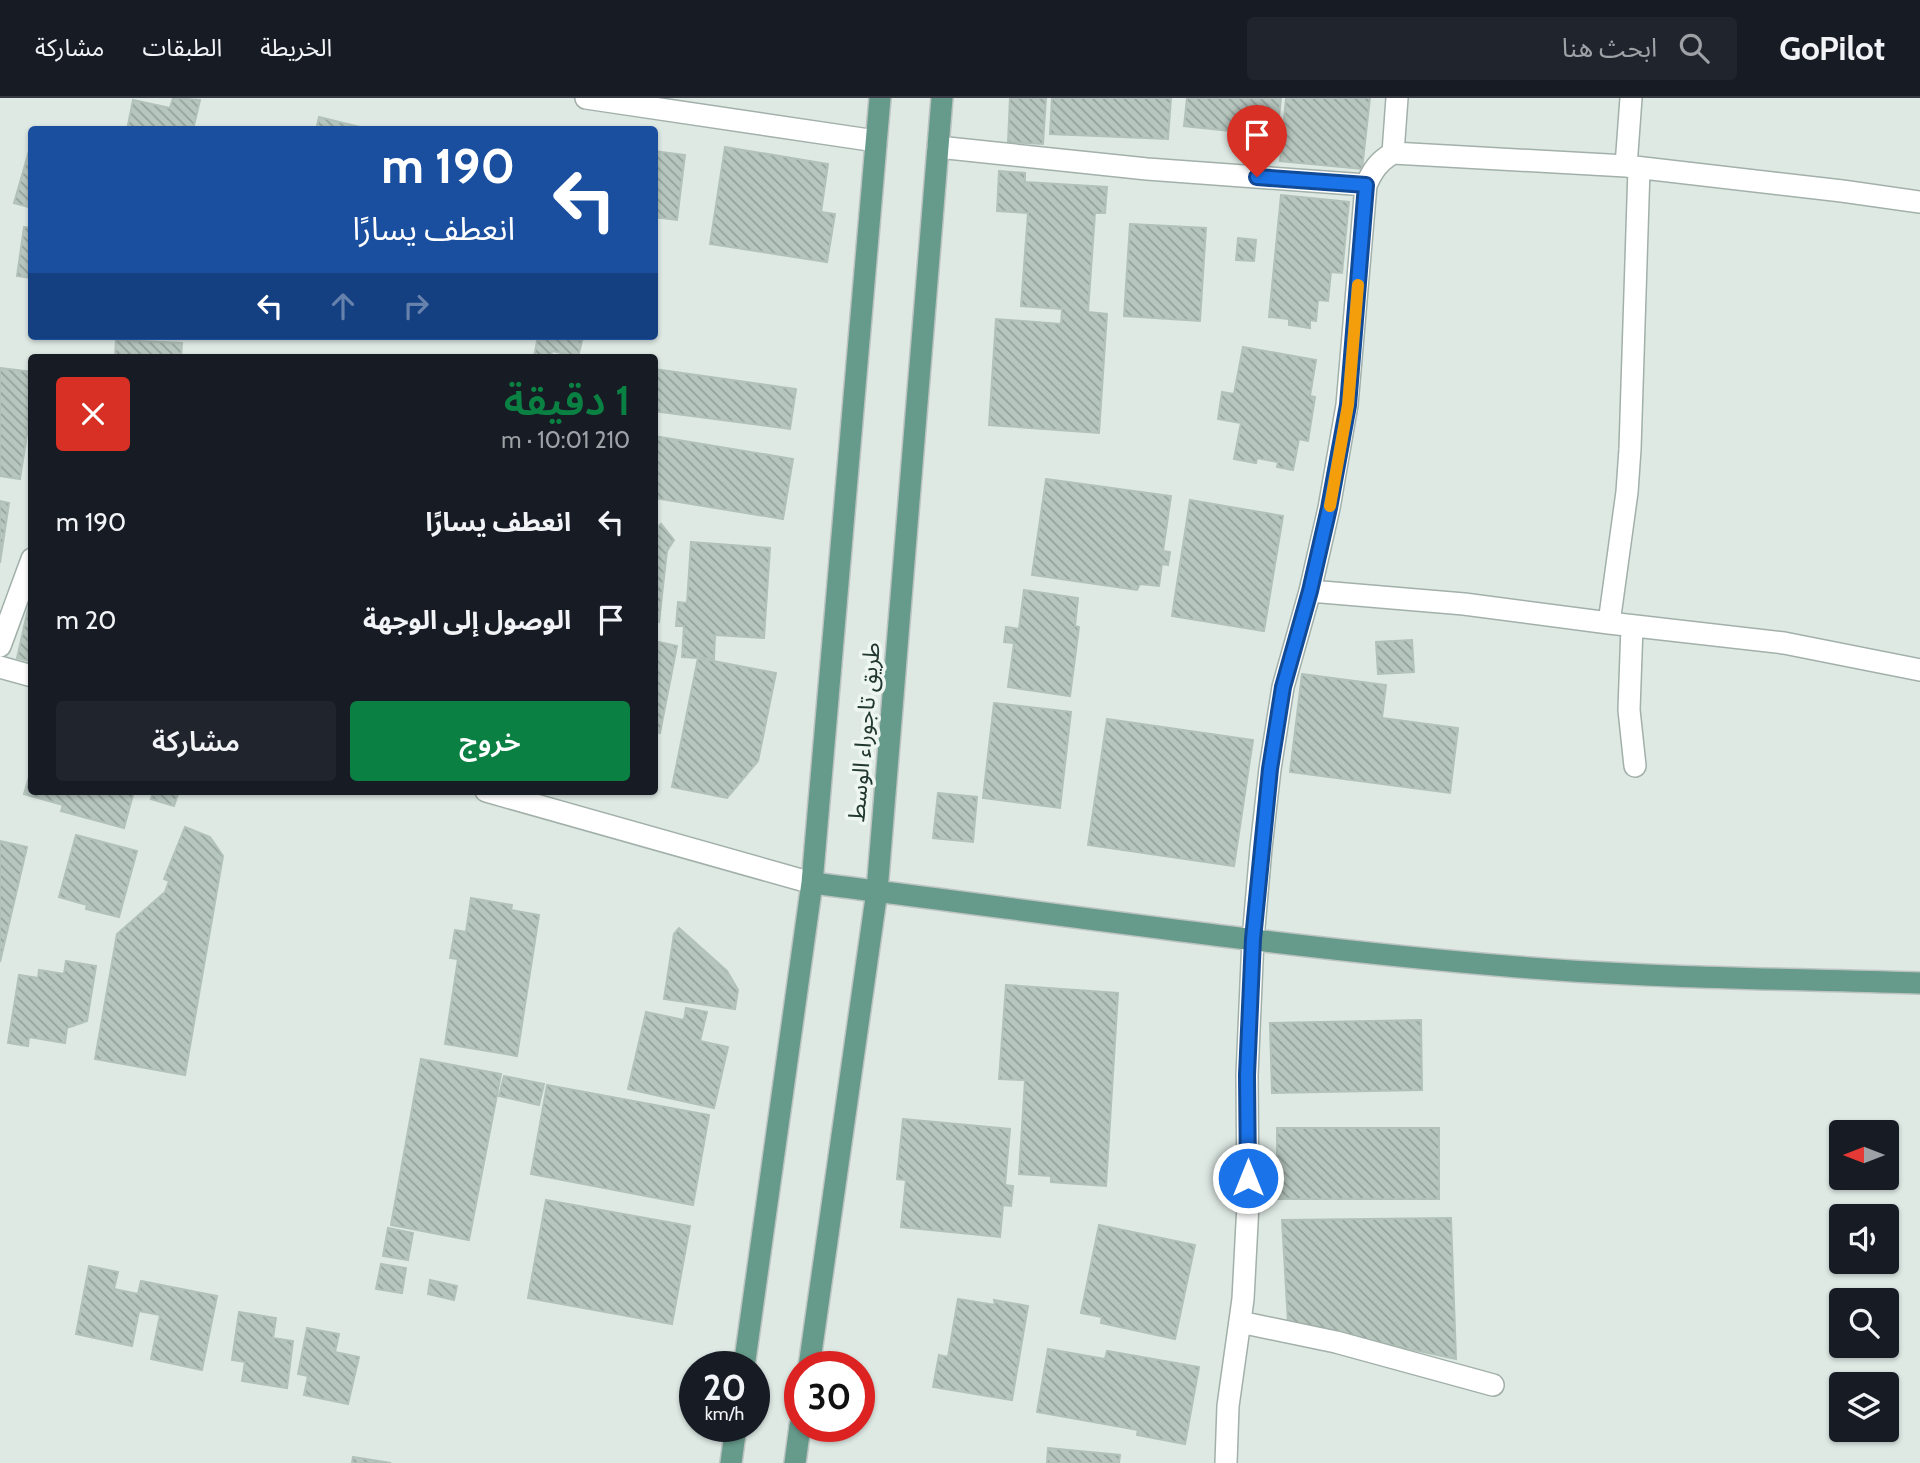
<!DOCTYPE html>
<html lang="ar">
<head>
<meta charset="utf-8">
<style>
	body { margin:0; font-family:Cabin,"Noto Sans Arabic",sans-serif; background:#20242c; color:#f1f3f6; direction:rtl; height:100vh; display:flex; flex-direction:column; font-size:26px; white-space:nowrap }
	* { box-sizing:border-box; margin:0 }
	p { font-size:23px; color:#9ea1a6 }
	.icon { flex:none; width:38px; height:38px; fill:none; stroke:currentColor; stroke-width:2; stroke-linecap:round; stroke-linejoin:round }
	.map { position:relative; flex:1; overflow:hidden; direction:ltr }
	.drawer { position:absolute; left:28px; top:256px; width:630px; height:441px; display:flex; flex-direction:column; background:#171b24; border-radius:7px; box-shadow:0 2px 5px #0004; direction:rtl }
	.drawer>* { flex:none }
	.hud { position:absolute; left:28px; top:28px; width:630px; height:214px; border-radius:7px; box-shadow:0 2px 5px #0004; direction:rtl; background:#1a4fa0; color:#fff; overflow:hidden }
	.needle { width:46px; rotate:270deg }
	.buttons { position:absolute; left:1829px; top:1022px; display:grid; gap:14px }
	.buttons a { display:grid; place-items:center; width:70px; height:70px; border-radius:7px; background:#171b24; box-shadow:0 2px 5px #0004; font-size:35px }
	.speed { position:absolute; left:679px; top:1253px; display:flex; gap:14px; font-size:35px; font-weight:700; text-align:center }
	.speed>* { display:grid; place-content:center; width:91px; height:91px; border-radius:50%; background:#171b24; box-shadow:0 2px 5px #0004; line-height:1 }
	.speed small { font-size:18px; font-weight:400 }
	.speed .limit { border:10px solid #d22; background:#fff; color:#111 }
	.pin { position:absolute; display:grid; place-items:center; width:60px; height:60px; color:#fff; margin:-72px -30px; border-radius:50% 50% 50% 0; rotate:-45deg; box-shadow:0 0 7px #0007 }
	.pin .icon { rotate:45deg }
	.me { position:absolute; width:77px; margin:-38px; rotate:0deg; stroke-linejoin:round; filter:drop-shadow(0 0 5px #0008) }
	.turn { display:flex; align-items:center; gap:24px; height:147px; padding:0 28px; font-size:32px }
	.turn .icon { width:91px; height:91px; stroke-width:2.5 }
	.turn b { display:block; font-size:49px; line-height:60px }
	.lanes { display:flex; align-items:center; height:66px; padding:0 28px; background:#0003; justify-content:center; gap:35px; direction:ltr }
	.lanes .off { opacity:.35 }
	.round { display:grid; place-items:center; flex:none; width:74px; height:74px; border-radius:7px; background:#20242c }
	.overview { display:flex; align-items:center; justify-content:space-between; height:119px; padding:0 28px }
	h1 { font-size:42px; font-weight:600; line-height:52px; color:#0b8043 }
	.cta { display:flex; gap:14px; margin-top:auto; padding:14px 28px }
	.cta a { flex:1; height:80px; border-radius:7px; background:#0b8043; color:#fff; font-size:28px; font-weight:600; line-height:80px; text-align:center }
	.cta a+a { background:#20242c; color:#f1f3f6 }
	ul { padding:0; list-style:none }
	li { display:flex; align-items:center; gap:21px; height:98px; padding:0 28px }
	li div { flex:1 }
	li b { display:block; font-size:26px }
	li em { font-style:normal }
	header { display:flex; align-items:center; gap:42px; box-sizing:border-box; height:98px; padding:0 35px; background:#171b24; border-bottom:2px solid #363941 }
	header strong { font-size:33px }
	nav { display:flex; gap:38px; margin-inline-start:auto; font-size:24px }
	.search { width:490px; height:63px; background:#20242c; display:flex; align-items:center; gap:18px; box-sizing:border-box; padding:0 24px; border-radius:7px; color:#9ea1a6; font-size:26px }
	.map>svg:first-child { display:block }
</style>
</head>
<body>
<header>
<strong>GoPilot</strong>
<div class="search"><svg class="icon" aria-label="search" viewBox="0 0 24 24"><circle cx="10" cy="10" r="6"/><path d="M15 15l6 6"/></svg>ابحث هنا</div>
<nav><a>الخريطة</a><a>الطبقات</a><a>مشاركة</a></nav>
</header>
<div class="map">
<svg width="1920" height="1365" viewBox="0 0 1920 1365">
	<defs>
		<pattern id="building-back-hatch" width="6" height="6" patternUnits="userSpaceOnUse" patternTransform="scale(1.75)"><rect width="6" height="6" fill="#b7c6bf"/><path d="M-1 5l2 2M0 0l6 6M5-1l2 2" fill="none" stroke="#94a29c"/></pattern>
	</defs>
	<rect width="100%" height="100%" fill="#dee9e4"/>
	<path fill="url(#building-back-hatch)" stroke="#b2c2ba" stroke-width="2" d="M 173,0 L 200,2 L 193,32 L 127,32 L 133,2 L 170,10 Z
		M 1010,0 L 1046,0 L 1043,46 L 1008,44 Z
		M 1052,0 L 1171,0 L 1168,41 L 1050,36 Z
		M 1187,0 L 1281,0 L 1275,56 L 1257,54 L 1259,36 L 1184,28 Z
		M 1286,0 L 1370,0 L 1362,71 L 1280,63 Z
		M 319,19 L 372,32 L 316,32 Z
		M 31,46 L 32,46 L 32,110 L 14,105 Z
		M 725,49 L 828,66 L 821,114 L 835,116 L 827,164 L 710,146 Z
		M 654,53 L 685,57 L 677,122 L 654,119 Z
		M 999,73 L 1025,75 L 1025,84 L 1107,89 L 1105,115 L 1095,115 L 1088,214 L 1107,216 L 1099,335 L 989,327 L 996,221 L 1061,226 L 1062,211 L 1021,208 L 1028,115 L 997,113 Z
		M 1281,97 L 1349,104 L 1342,175 L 1331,174 L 1328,203 L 1318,202 L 1316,223 L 1310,222 L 1310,230 L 1289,227 L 1289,221 L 1269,219 Z
		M 1130,126 L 1206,130 L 1200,223 L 1124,218 Z
		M 24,129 L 32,130 L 32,180 L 17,178 Z
		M 1238,140 L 1256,142 L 1254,163 L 1236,162 Z
		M 538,238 L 563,238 L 582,243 L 578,259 L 552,253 L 551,259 L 534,259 Z
		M 116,242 L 182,245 L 181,259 L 115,259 Z
		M 1243,249 L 1316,262 L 1310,298 L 1315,299 L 1308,343 L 1299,341 L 1293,372 L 1277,369 L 1278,364 L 1257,360 L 1256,365 L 1234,361 L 1241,325 L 1218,321 L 1222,294 L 1234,296 Z
		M 0,270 L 32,274 L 32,304 L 20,381 L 0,378 Z
		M 654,271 L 796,291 L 790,331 L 654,313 Z
		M 654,338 L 793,361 L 783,421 L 654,400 Z
		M 1046,381 L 1171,398 L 1163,453 L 1170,454 L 1168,467 L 1162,466 L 1159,488 L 1140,486 L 1137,492 L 1032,477 Z
		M 1190,402 L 1283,418 L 1264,533 L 1172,518 Z
		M 0,403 L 9,405 L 0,465 Z
		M 661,426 L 674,442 L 667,453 L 659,524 L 654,523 L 654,432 Z
		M 691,444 L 770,450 L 764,540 L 715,537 L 714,561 L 682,559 L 684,528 L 676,528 L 678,504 L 687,505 Z
		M 1024,492 L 1078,500 L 1075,528 L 1079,529 L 1070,598 L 1008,589 L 1014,545 L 1004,544 L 1006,529 L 1019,531 Z
		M 30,502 L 32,502 L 32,564 L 17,560 Z
		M 1412,542 L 1414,574 L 1378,576 L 1376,544 Z
		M 654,543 L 677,548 L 660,635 L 654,634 Z
		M 698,560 L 776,575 L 758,663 L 727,700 L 672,689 Z
		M 1302,576 L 1386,587 L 1382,620 L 1458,630 L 1450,695 L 1290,674 Z
		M 994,605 L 1071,614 L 1060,710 L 983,700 Z
		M 1107,621 L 1253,642 L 1234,768 L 1088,747 Z
		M 32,669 L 32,693 L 134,693 L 124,730 L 61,713 L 63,707 L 24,696 Z
		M 153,693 L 179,693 L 174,708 L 151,701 Z
		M 938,695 L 977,699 L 973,744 L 933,740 Z
		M 185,729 L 210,739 L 223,758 L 185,977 L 95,961 L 117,836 L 165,794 L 169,783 L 164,781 Z
		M 76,737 L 137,753 L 119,819 L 86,811 L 87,807 L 59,799 Z
		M 0,743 L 27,749 L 0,864 Z
		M 471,800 L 512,807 L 511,812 L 539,817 L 517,958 L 445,946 L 458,861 L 450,860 L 455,832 L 466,834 Z
		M 679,830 L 727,873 L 738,892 L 735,911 L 664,901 L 674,836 Z
		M 66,863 L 96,868 L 87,923 L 67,930 L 65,945 L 29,939 L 28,948 L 8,945 L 19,877 L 38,880 L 39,872 L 64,876 Z
		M 1006,887 L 1118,895 L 1106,1088 L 1051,1084 L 1051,1078 L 1019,1076 L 1025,982 L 999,981 Z
		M 686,910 L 707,914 L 700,943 L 728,949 L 714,1010 L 628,991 L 646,914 L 684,922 Z
		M 1421,922 L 1422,992 L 1272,995 L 1270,925 Z
		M 421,961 L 501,976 L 469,1142 L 391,1127 Z
		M 504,978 L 544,986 L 539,1007 L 499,998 Z
		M 547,987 L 709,1017 L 693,1107 L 531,1076 Z
		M 903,1021 L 1010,1031 L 1005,1087 L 1013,1088 L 1011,1108 L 1003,1107 L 1000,1139 L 901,1129 L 906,1082 L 897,1081 Z
		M 1277,1030 L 1439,1030 L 1439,1101 L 1277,1101 Z
		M 546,1102 L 690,1128 L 672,1226 L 528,1200 Z
		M 1451,1120 L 1456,1261 L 1288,1225 L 1282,1122 Z
		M 1099,1127 L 1195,1147 L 1175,1241 L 1101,1225 L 1102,1219 L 1081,1215 Z
		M 388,1130 L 413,1135 L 408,1162 L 383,1158 Z
		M 381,1166 L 406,1170 L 402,1195 L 376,1191 Z
		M 89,1168 L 118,1174 L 114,1191 L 138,1196 L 141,1183 L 217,1198 L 202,1272 L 151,1261 L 160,1217 L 139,1213 L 132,1248 L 76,1236 Z
		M 430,1182 L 457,1188 L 454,1202 L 428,1196 Z
		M 958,1201 L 995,1207 L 994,1202 L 1028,1208 L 1012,1302 L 933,1289 L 939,1257 L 948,1259 Z
		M 239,1214 L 276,1220 L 273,1240 L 293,1243 L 287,1290 L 242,1283 L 245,1264 L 232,1262 Z
		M 307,1230 L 339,1236 L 335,1254 L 359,1259 L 348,1306 L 304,1297 L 308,1278 L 298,1276 Z
		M 1048,1251 L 1105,1261 L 1107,1253 L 1199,1269 L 1185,1346 L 1137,1337 L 1138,1332 L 1037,1314 Z
		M 1048,1350 L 1120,1357 L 1119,1365 L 1047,1365 Z
		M 353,1359 L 391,1365 L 352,1365 Z"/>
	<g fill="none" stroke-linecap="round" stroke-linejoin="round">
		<g stroke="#a2b0aa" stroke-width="24">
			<path id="minor" d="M 586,0 L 876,43
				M 938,49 L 1147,71 L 1366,87
				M 1393,55 L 1397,0
				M 1626,68 L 1631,0
				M 1310,493 L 1464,506 L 1609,525 L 1784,545 L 1920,572
				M 1609,525 L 1627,394 L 1630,351 L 1639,70
				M 1632,528 L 1629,612 L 1635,668
				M 0,548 L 32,461
				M 0,569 L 32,578
				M 486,693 L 812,785
				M 1240,1224 L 1336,1244 L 1493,1287
				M 1226,1365 L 1228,1308 L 1243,1201 L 1248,1106 L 1247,977 L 1253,841 L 1261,750 L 1270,671 L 1283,589 L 1310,493 L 1329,410 L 1347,307 L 1366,87 C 1373,72 1378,64 1393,55 L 1626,68 L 1842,93 L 1920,104"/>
		</g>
		<g stroke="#bcc3c1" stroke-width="24">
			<path id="major" d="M 812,785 C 1047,814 1282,850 1518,869 C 1651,880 1786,881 1920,885
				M 744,1269 L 812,785 L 880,0
				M 809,1269 L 877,793 L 942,0
				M 731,1365 L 736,1328
				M 795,1365 L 800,1328"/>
		</g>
		<use href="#minor" stroke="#fff" stroke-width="21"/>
		<use href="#major" stroke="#669b8b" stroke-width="21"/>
	</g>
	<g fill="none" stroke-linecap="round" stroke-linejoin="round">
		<g stroke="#114b97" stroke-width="18">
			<path id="route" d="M 1248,1080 L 1247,977 L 1253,841 L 1270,671 L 1283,589 L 1310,493 L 1329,410 L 1348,307 L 1366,87 L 1257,79"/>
		</g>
		<use href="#route" stroke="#1a73e8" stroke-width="12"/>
		<path stroke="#f59e0b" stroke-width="12" d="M 1330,408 L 1348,307 L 1358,187"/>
	</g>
	<g text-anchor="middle" stroke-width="7" stroke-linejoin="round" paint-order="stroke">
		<g font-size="23" fill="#213730" stroke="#eef6f2">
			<text transform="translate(864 634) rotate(-85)" y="8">طريق تاجوراء الوسط</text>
		</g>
	</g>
</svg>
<div class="buttons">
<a><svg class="needle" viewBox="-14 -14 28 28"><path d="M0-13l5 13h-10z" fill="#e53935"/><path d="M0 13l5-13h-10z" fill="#9ea1a6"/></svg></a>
<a><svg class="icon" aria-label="sound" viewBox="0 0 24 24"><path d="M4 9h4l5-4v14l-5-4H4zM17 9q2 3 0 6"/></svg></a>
<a><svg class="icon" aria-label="search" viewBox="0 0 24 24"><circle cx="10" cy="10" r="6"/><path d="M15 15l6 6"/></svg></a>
<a><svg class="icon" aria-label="layers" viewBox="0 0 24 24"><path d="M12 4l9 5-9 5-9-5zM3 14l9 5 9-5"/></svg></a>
</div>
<div class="speed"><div>20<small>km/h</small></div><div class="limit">30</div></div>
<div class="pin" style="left:1257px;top:79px;background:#d93025"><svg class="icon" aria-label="arrive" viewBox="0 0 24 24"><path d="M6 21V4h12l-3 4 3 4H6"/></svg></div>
<svg class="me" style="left:1248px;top:1080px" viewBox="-20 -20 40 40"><circle r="17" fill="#1a73e8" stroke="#fff" stroke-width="3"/><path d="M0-11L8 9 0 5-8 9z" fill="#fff"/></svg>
<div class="hud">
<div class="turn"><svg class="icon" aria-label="left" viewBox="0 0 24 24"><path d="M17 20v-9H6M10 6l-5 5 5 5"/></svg><div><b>190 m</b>انعطف يسارًا</div></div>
<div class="lanes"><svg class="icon" aria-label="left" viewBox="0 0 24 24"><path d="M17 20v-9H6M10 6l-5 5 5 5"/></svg><svg class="icon off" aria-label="ahead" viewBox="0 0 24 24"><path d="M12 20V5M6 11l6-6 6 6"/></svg><svg class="icon off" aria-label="right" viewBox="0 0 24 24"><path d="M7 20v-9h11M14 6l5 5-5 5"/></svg></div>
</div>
<section class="drawer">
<div class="overview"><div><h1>1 دقيقة</h1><p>210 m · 10:01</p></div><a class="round" style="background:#d93025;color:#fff"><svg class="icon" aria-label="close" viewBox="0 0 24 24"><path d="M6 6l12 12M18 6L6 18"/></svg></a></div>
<ul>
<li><svg class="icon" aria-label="left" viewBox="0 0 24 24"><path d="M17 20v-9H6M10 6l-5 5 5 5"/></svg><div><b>انعطف يسارًا</b></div><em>190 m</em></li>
<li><svg class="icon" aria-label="arrive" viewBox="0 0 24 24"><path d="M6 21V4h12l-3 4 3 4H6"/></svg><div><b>الوصول إلى الوجهة</b></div><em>20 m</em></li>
</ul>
<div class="cta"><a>خروج</a><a>مشاركة</a></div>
</section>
</div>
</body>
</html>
